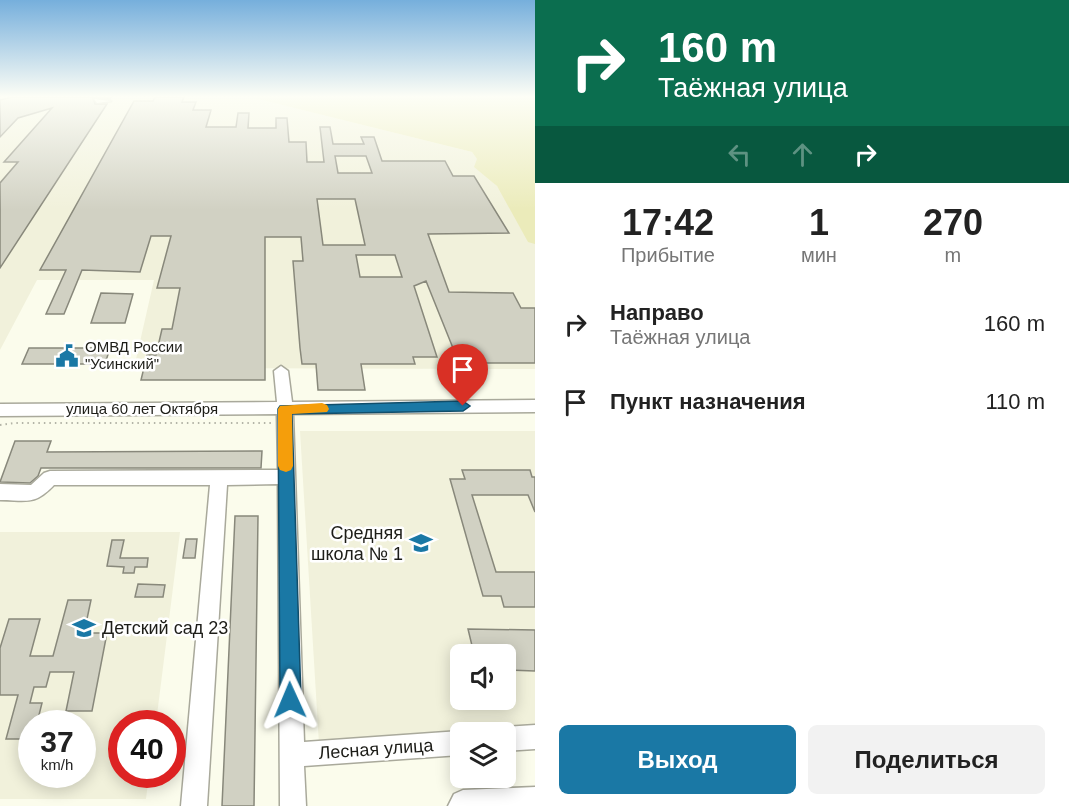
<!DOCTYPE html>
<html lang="ru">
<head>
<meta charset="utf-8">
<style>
	body { margin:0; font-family:Arial,sans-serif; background:#f2f2f2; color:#222; height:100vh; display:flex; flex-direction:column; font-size:22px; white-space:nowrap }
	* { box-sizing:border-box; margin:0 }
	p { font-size:20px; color:#767676 }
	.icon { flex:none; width:33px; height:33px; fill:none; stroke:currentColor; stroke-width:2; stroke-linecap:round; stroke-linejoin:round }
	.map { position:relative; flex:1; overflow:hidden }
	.sheet { display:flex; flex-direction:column; background:#fff; width:534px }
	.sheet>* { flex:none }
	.banner { background:#0b6e4f; color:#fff; overflow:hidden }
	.buttons { position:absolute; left:450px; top:644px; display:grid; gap:12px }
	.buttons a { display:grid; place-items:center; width:66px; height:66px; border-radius:9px; background:#fff; box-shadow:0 3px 15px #0003; font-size:30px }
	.speed { position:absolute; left:18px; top:710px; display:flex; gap:12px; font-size:30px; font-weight:700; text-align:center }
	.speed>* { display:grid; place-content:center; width:78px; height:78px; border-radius:50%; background:#fff; box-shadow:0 3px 15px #0003; line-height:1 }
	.speed small { font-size:15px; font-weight:400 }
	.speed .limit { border:9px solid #d22; background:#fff; color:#111 }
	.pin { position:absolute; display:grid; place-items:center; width:51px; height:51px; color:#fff; margin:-62px -26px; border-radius:50% 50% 50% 0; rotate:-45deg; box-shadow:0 0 6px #0007 }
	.pin .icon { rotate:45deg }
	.me { position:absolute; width:66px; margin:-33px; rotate:359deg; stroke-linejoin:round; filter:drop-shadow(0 0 4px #0008) }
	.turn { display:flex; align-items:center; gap:21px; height:126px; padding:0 24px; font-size:27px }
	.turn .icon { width:78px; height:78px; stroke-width:2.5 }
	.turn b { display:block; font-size:42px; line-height:51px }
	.lanes { display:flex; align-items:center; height:57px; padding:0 24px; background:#0003; justify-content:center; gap:30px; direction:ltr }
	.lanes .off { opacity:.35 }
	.eta { display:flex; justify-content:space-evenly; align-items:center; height:102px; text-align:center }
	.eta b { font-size:36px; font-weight:800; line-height:42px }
	.cta { display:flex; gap:12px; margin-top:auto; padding:12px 24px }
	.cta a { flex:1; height:69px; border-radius:9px; background:#1a78a5; color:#fff; font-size:24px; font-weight:800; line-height:69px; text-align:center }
	.cta a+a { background:#f2f2f2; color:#222 }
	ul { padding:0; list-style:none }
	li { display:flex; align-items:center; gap:18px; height:78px; padding:0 24px }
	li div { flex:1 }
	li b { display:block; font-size:22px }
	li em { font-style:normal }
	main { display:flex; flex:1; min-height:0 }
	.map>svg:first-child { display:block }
</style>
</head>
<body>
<main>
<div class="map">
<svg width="535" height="806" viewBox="0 0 535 806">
	<rect width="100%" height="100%" fill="#fbfcec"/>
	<path fill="#f1f1db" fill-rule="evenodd" d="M 0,97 L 250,97 L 472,152 L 521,219 L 535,220 L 535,369 L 134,368 L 154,280 L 37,280 L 0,350 Z
		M 300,431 L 535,431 L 535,727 L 319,744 ZM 460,654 L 506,654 L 506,699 L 460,699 Z
		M 0,532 L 180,532 L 156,723 L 122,723 L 122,774 L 149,774 L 146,799 L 0,799 ZM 32,723 L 82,723 L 82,774 L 32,774 Z"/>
	<path fill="#ebebba" d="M 250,97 L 535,97 L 535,244 L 528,242 L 497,186 L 474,167 L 477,159 L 472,152 Z"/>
	<path fill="#d1d1c3" stroke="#88887b" stroke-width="1.5" fill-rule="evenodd" d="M 12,97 L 111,97 L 110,99 L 93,97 L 95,104 L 107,104 L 0,268 L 0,183 L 18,162 L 4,162 L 52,108 L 18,118 L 0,137 L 0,100 Z
		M 155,97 L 184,97 L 182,102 L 196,102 L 193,110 L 211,110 L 206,127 L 236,127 L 238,113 L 249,113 L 248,128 L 276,128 L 276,118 L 287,118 L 289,142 L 306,142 L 307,162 L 324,162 L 320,127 L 330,127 L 333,144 L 364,144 L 361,137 L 374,137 L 382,161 L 445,161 L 453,176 L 474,176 L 509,233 L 428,234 L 449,292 L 513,293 L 521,308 L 535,308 L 535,363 L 459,363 L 426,281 L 414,286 L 437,357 L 413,357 L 415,364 L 361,364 L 365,390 L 318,390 L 316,364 L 302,364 L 300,348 L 293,261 L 303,261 L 301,237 L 265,237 L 265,380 L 141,380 L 147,355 L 156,355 L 162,329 L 172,329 L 180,288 L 157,288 L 171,236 L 151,236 L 140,272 L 82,270 L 64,314 L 46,314 L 66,270 L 40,270 L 134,101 L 153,101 ZM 335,156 L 366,156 L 372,173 L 338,173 ZM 317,199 L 355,199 L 365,245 L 323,245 ZM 356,255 L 395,255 L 402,277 L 360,277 Z
		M 101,293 L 133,294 L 125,323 L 91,323 Z
		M 29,348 L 110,348 L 105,364 L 22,364 Z
		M 15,441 L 51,441 L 47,452 L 262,451 L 261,468 L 41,468 L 38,476 L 30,483 L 0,482 Z
		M 462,470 L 530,470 L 532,477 L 535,477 L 535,512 L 528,495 L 472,495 L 496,572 L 535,572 L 535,607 L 504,607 L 501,596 L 483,596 L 450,479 L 465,479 Z
		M 235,516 L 258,516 L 254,806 L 222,806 Z
		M 186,539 L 197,539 L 195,558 L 183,558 Z
		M 112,540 L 124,540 L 120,558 L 148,558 L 147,567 L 135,567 L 134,573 L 123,573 L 124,567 L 107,566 Z
		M 138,584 L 165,585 L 163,597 L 135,597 Z
		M 68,600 L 91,600 L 84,633 L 107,633 L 92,711 L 66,711 L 74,672 L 50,672 L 46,687 L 34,687 L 30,703 L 42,703 L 37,723 L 32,723 L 32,739 L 6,739 L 18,695 L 0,695 L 0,648 L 9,619 L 40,619 L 30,656 L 53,656 Z
		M 468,629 L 535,630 L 535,671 L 506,670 L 506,654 L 474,654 Z"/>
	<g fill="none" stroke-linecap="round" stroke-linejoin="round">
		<g stroke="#a9a99b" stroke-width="3">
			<path id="minor" d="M 94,99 L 111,101 L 97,103 Z
				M 281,366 L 288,371 L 292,402 L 535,400 L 535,412 L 293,414 L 304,742 L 460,731 L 462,732 L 460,732 L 460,755 L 304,766 L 306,806 L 280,806 L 278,484 L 227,485 L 207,806 L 181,806 L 210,485 L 54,485 C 34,506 27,500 0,500 L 0,484 L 31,485 L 44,473 L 50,471 L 278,470 L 277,414 L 0,416 L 0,404 L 277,402 L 274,371 Z
				M 535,725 L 535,749 L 506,751 L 506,732 L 498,731 L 506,727 Z
				M 535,787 L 535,806 L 448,806 L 454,794 L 463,790 Z"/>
		</g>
		<path stroke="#b3b4a7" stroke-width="2" stroke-dasharray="1.5 4" stroke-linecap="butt" d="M 0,425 L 15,423 L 273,423"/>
		<use href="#minor" fill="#fff" fill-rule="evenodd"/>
	</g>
	<linearGradient id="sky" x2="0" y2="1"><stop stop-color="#76afdc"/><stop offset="0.46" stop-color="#fdfef6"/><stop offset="1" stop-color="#fdfef6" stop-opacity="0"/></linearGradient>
	<rect width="535" height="210" fill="url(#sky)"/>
	<path fill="#1a78a5" stroke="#114e6b" stroke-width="1.5" d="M 463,401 L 470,406 L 463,411 L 292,414 L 301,700 L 298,708 L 290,711 L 283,708 L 280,700 L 278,409 L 280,406 Z"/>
	<path fill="#f59e0b" d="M 322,403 L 327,405 L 329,409 L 327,412 L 292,414 L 293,466 L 291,470 L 286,472 L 280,470 L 278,466 L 278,409 L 280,406 Z"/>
	<defs>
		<g id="civic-bare" transform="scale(1.8)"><path d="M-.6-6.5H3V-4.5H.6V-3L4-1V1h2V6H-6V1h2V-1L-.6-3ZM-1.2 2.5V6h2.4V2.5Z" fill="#1a78a5" stroke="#fff" stroke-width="2.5" paint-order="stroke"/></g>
		<g id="school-bare" transform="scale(1.8)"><path d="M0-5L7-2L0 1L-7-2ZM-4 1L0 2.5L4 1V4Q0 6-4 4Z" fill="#1a78a5" stroke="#fff" stroke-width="2.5" paint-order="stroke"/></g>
	</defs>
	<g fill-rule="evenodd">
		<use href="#civic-bare" x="67" y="356"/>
		<use href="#school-bare" x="421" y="543"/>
		<use href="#school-bare" x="84" y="628"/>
	</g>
	<g text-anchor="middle" stroke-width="5" stroke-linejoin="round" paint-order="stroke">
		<g font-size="15" fill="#1d1d18" stroke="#fff" text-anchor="start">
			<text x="85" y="352">ОМВД России<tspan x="85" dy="17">"Усинский"</tspan></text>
		</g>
		<g font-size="15" fill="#1d1d18" stroke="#fff">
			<text x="142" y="414">улица 60 лет Октября</text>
		</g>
		<g font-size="18" fill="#1d1d18" stroke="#fff" text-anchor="end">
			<text x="403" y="539">Средняя<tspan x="403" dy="21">школа № 1</tspan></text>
			<text x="102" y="634" text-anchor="start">Детский сад 23</text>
		</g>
		<g font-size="18" fill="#1d1d18" stroke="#fff">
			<text transform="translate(376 749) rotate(-4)" y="6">Лесная улица</text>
		</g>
	</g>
</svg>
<div class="buttons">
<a><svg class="icon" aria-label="sound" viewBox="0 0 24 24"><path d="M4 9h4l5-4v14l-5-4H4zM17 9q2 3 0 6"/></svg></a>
<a><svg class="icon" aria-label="layers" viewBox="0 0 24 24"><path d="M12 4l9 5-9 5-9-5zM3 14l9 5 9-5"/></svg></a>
</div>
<div class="speed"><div>37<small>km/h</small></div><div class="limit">40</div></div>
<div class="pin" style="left:463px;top:406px;background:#d93025"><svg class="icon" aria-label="arrive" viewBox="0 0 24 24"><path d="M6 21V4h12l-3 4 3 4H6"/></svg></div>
<svg class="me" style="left:290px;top:700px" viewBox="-20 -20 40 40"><path d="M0-17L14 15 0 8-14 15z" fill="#1a78a5" stroke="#fff" stroke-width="4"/></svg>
</div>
<section class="sheet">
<div class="banner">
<div class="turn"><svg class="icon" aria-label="right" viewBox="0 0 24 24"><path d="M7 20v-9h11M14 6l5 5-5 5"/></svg><div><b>160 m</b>Таёжная улица</div></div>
<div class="lanes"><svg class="icon off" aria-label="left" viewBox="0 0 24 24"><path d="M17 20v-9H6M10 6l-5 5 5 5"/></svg><svg class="icon off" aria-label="ahead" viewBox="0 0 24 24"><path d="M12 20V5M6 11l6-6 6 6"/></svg><svg class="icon" aria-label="right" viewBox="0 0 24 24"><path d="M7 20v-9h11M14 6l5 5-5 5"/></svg></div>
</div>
<div class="eta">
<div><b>17:42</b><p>Прибытие</p></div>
<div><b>1</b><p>мин</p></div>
<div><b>270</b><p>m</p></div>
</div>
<ul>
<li><svg class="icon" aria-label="right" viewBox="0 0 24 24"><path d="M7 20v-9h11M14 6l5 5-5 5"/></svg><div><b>Направо</b><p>Таёжная улица</p></div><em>160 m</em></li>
<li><svg class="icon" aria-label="arrive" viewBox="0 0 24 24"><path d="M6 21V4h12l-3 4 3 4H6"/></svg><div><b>Пункт назначения</b></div><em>110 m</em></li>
</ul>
<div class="cta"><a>Выход</a><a>Поделиться</a></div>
</section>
</main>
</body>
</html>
